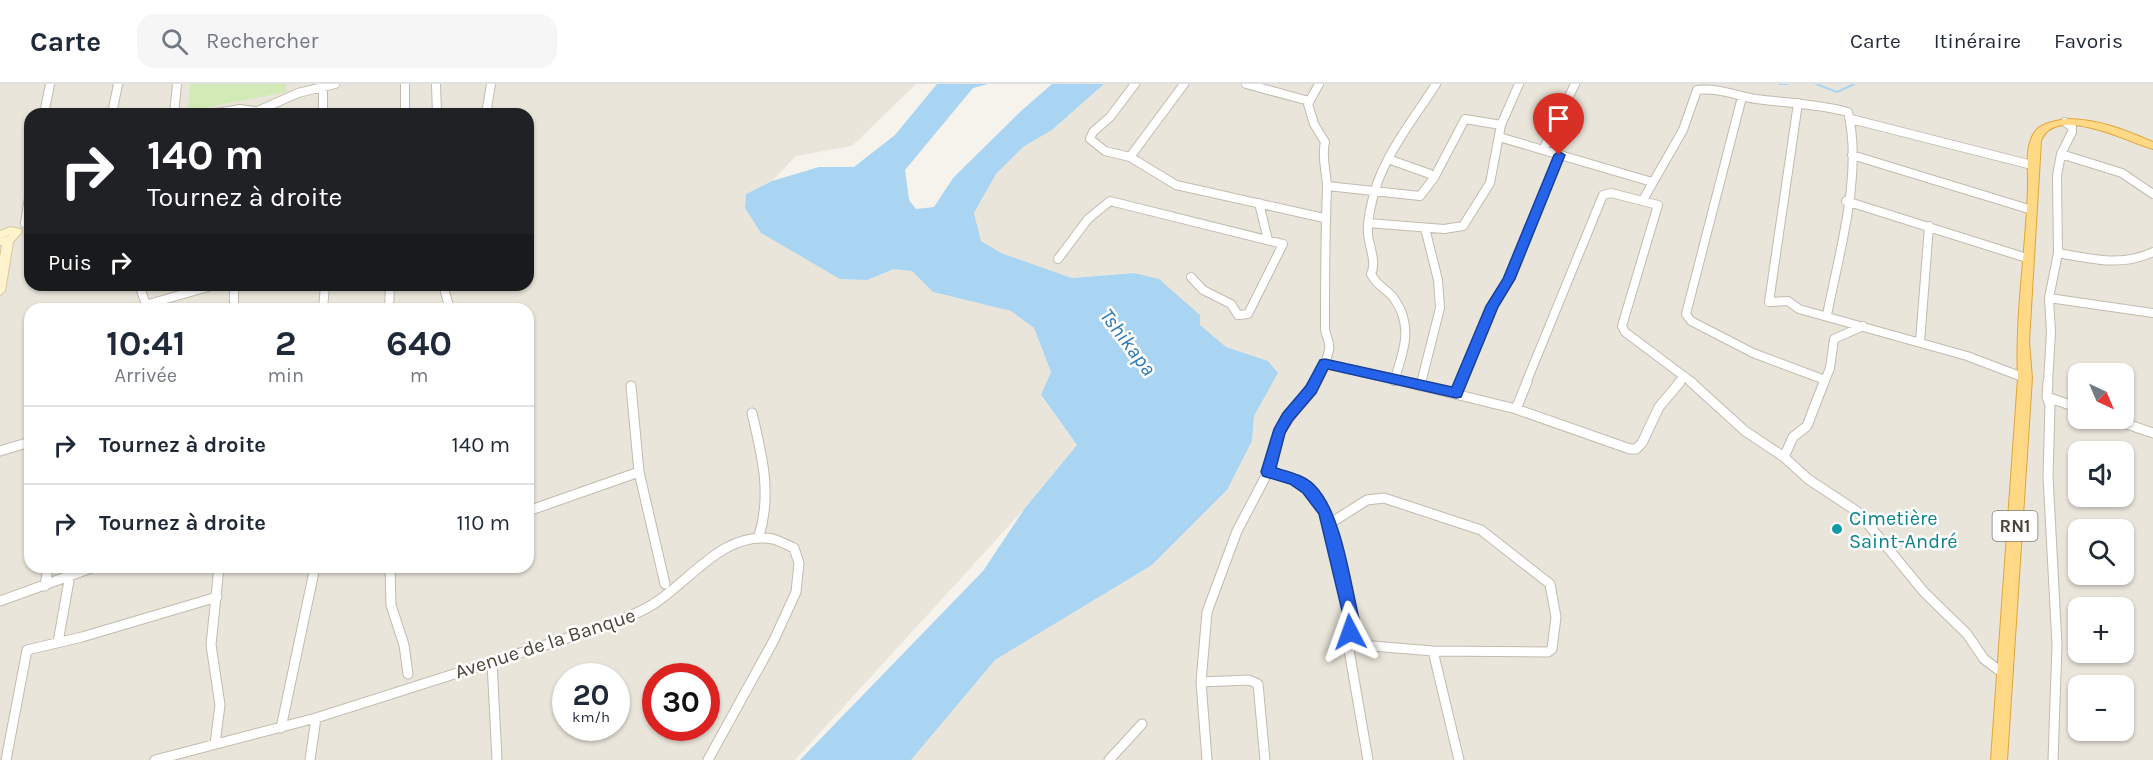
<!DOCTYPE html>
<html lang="fr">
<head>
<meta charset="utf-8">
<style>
	body { margin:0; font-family:Karla,sans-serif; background:#f6f6f7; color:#1f2937; height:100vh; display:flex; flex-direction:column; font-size:22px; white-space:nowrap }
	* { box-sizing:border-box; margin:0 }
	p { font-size:20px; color:#747a83 }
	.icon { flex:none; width:33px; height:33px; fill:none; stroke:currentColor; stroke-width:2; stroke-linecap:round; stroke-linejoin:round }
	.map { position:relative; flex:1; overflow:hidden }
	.panel { position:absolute; left:24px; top:219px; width:510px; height:270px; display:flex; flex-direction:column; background:#fff; border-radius:18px; box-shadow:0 2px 4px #0004 }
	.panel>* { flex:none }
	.hud { position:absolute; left:24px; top:24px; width:510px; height:183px; border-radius:18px; box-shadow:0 2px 4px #0004; background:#202124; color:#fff; overflow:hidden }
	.needle { width:39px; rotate:136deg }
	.tools { position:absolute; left:2068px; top:279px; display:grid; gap:12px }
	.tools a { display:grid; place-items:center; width:66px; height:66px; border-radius:12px; background:#fff; box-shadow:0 2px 4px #0004; font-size:30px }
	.speed { position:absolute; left:552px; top:579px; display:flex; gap:12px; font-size:30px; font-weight:700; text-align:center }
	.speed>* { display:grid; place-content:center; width:78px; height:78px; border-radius:50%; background:#fff; box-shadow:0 2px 4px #0004; line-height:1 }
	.speed small { font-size:15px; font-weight:400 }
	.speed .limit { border:9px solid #d22; background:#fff; color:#111 }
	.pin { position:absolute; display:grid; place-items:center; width:51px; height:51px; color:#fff; margin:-62px -26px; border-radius:50% 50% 50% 0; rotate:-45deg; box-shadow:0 0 6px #0007 }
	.pin .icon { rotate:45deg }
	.me { position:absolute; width:66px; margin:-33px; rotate:356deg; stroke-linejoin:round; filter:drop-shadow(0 0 4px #0008) }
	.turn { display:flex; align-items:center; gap:21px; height:126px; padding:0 24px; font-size:27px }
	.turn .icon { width:78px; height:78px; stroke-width:2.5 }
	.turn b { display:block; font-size:42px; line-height:51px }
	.then { display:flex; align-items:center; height:57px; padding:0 24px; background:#0003; gap:12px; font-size:22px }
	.eta { display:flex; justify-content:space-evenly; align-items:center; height:102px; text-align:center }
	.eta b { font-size:36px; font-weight:700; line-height:42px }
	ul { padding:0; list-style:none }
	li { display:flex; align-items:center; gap:18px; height:78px; padding:0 24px; border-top:2px solid #e0e1e3 }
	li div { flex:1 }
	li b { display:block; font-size:22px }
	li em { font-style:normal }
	header { display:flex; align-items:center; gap:36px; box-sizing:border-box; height:84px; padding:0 30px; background:#fff; border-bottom:2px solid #e0e1e3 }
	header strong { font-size:28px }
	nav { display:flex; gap:33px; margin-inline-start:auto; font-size:21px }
	.search { width:420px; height:54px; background:#f6f6f7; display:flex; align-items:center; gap:15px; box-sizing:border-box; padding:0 21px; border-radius:18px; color:#747a83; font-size:22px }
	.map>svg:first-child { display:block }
</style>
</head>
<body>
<header>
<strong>Carte</strong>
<div class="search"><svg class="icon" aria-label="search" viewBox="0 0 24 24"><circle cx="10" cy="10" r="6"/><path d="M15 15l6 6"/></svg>Rechercher</div>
<nav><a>Carte</a><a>Itinéraire</a><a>Favoris</a></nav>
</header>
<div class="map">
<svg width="2153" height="676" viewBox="0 0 2153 676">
	<rect width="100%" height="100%" fill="#f6f3ec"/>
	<path fill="#eae5da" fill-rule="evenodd" d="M 0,0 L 916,0 L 852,62 L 796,72 L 772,97 L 746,110 L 867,196 L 894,185 L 913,187 L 933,208 L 1011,227 L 1034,244 L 1051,288 L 1041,312 L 1077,361 L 1025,424 L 795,676 L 0,676 ZM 30,30 L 528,30 L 528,201 L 30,201 ZM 30,225 L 528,225 L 528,483 L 30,483 ZM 566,592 L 616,592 L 616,644 L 566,644 ZM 656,592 L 706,592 L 706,644 L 656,644 Z
		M 1104,0 L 2153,0 L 2153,676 L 911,676 L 995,576 L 1152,481 L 1227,406 L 1252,357 L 1254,332 L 1277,290 L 1267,277 L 1226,263 L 1134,189 L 1072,194 L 1001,169 L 981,157 L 974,129 L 996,90 L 1023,63 L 1052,46 ZM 2079,290 L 2124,290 L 2124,334 L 2079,334 ZM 2079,368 L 2124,368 L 2124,412 L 2079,412 ZM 2079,446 L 2124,446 L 2124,490 L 2079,490 ZM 2079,524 L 2124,524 L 2124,568 L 2079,568 ZM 2079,602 L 2124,602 L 2124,646 L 2079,646 Z"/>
	<path fill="#d2eab5" d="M 190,0 L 286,0 L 286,8 L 188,27 Z"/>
	<path fill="#a9d4f2" d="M 937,0 L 988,0 L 973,4 L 905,86 L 909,116 L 916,125 L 934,123 L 953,94 L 1020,28 L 1052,0 L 1104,0 L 1052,46 L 1023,63 L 996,90 L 974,129 L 981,157 L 1001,169 L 1072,194 L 1134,189 L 1159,195 L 1200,231 L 1200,241 L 1226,263 L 1268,277 L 1278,289 L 1254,332 L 1252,357 L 1227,406 L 1152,481 L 995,576 L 911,676 L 800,676 L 983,487 L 1025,424 L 1077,361 L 1041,311 L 1051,288 L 1034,244 L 1011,227 L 933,208 L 912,187 L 894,185 L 867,196 L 840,195 L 761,149 L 745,124 L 746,110 L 772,97 L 819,83 L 854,83 L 895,51 Z"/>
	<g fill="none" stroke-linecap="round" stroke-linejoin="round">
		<path stroke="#a9d4f2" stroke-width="2" d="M 1779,0 L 1787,0
			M 1816,0 L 1837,8 L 1854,0"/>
		<g stroke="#c2bbae" stroke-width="10">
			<path id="minor-far1" d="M 405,0 L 405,30
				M 436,0 L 437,30
				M 1135,0 L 1110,33 L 1093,48 L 1090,55 L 1105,67 L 1130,73 L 1176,101 L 1324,134
				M 1246,0 L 1309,17
				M 323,3 L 323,30
				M 1742,13 L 1686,230 L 1691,237 L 1753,269 L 1825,296
				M 1798,19 L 1769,218 L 1788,217 L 1799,225 L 1967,272 L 2025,294
				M 44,30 L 50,0
				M 112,30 L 118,0
				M 174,30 L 177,0
				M 211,30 L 240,25 L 254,27
				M 251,30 L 298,9 L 335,0
				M 486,30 L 491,0
				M 1851,35 L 2032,81
				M 1499,53 L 1652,98
				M 1543,66 L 1575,0
				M 2061,70 L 2122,89 L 2153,110
				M 1852,71 L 2032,126
				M 1130,73 L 1184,0
				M 1388,75 L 1430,90 L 1434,94
				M 1327,102 L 1420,112 L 1434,94 L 1465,35 L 1501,41
				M 1643,116 L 1683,46 L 1697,6 C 1717,3 1737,12 1756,15 C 1787,19 1818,20 1848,28 C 1863,90 1839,169 1827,231
				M 1846,117 L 2030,175
				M 1259,119 L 1268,156
				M 25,139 L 30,107
				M 1368,139 L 1444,145 L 1463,142 L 1490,99 L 1501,41 L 1519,0
				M 2058,169 C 2092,175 2121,183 2153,168
				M 1058,175 L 1088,135 L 1110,117 L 1283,160 L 1248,230 L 1238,231 L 1231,220 L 1203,206 L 1191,193
				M 139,201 L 147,223
				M 234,201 L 234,225
				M 443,201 L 450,225
				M 2049,214 L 2153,229
				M 145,221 L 215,201
				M 323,225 L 325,201
				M 389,225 L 390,201
				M 1920,258 L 1929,142
				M 1325,280 L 1413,299
				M 1394,297 C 1404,267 1414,241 1393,213 C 1385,204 1376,201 1371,190 C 1377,179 1369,162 1368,150 C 1367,140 1369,131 1371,122 C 1379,77 1412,38 1436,0
				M 1313,299 C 1320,290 1327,277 1329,266 C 1331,259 1325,251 1325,244 C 1325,197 1325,151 1327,104 C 1327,89 1321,73 1325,58 L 1314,40 L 1308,20 L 1319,0
				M 1421,299 L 1440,224 L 1438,196 L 1425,144
				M 1460,299 L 1492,222 L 1509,195 L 1559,71
				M 1526,299 L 1603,111 L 1611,109 L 1658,121 L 1622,242 L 1625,248 L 1693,299
				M 1678,299 L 1683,294
				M 1824,299 L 1830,284 L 1834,255 L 1863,242
				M 2048,299 L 2051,248 L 2049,214 L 2058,169 L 2057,92 L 2061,70 L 2072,48 L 2072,43 L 2065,38"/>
		</g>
		<g stroke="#c2bbae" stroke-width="11">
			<path id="minor" d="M 1406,298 L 1516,325 L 1630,365 L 1636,365 L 1642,359 L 1659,323 L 1680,298
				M 1691,298 L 1745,347 L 1784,373 L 1808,395 L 1858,428 L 1924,508 L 1967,550 L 1984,575 L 2004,590
				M 2048,298 L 2047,313 L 2050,321 L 2048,392 L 2057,561 L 2053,676
				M 631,302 L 639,388
				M 1420,302 L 1421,298
				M 1456,309 L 1461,298
				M 2047,313 L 2079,324
				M 1516,325 L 1527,298
				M 752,329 C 762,371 772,410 759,452
				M 2109,334 L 2153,349
				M 0,367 L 30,358
				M 1784,373 L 1793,353 L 1807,342 L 1824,298
				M 1268,388 L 1295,396 L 1309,405 L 1326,428 L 1352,535 L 1348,560 L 1368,676
				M 528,427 L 639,388 L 665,500
				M 1329,440 L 1367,416 L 1384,414 L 1481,446 L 1550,500 L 1556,533 L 1552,565 L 1548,568 L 1433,567 L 1348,560
				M 390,483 L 391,521 L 404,561 L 408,590
				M 45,502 L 48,483
				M 0,517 L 94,483
				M 58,558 L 70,491
				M 1433,567 L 1459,676
				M 492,578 L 497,676
				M 1201,598 L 1249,596 L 1258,600 L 1265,676
				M 281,644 L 315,483
				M 215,660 L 220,621 L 211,561 L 219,483
				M 6,676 L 27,566 L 82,553 L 217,513
				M 155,676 L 316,634 L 608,541 C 625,534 643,528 658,517 C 692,494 726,446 773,455 C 780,457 787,461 794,464 L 799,479 L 796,508 L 774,556 L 708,676
				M 310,676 L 316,634
				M 1109,676 L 1142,640
				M 1207,676 L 1201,598 L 1207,528 L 1237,447 L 1268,388 L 1279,349 L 1314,298"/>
		</g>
		<g stroke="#d6c79b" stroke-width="2">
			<path id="secondary" d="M 10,143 L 21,145 L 22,148 L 13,158 L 5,207 L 0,211 L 0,174 L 2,161 L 0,161 L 0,155 L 8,152 L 9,151 L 0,155 L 0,147 Z"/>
		</g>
		<g stroke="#e0a43c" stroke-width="2">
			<path id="trunk" d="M 2066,35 C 2098,35 2125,46 2153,58 L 2153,65 C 2130,59 2055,19 2041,57 L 2029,258 L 2032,294 L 2007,676 L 1991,676 L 2018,294 C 2015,230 2026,168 2028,104 C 2029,86 2024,66 2034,49 C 2040,39 2055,37 2066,35 Z"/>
		</g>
		<use href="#minor-far1" stroke="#fff" stroke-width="8"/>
		<use href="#minor" stroke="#fff" stroke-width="9"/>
		<use href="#secondary" fill="#fff3cd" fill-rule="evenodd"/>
		<use href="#trunk" fill="#ffd985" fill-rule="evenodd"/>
	</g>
	<path fill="#2563eb" stroke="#184099" stroke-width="1.5" d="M 1559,67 L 1565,71 L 1515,195 L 1498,223 L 1461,313 L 1456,314 L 1328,285 L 1316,309 L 1292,337 L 1285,349 L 1276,384 C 1289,388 1304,391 1314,401 C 1341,427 1350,497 1359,535 L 1355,552 L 1350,554 L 1344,552 L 1342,548 L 1344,535 L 1319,430 L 1303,409 L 1290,400 L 1263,392 L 1261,388 L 1274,345 L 1283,329 L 1306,302 L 1320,276 L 1325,275 L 1452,303 L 1486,222 L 1503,195 L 1554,71 Z"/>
	<circle fill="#0f9aa8" stroke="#fff" stroke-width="2" cx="1837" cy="445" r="6"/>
	<g text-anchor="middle" stroke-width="5" stroke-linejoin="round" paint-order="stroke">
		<rect fill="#fff" stroke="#817c74" stroke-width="1.5" x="1992.5" y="427" width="45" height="30" rx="4.5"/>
		<g font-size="18" font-weight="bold" fill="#4b4439">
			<text x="2015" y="448">RN1</text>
		</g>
		<g font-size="20" fill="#0d838f" stroke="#fff" text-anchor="start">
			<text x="1849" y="441">Cimetière<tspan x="1849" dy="23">Saint-André</tspan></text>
		</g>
		<g font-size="20" fill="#4b4439" stroke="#fff">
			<text transform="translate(545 559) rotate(-18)" y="7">Avenue de la Banque</text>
		</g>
		<g font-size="21" font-style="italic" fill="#2e7ab2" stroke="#fff">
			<text transform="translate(1128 258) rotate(53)" y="7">Tshikapa</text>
		</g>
	</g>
</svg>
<div class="tools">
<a><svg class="needle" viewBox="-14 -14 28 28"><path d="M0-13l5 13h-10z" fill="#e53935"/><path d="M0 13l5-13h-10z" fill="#747a83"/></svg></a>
<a><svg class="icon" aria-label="sound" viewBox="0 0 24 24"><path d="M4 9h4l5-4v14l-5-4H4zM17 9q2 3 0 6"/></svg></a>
<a><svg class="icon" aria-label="search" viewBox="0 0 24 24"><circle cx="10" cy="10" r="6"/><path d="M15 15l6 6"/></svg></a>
<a>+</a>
<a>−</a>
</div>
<div class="speed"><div>20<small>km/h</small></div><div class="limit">30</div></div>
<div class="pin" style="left:1559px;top:71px;background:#d93025"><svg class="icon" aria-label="arrive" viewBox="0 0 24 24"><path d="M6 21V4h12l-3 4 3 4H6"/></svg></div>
<svg class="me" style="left:1350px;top:548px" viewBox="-20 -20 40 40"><path d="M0-17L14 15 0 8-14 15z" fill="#2563eb" stroke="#fff" stroke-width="4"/></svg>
<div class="hud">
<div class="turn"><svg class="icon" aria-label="right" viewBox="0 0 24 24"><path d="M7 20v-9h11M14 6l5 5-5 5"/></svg><div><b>140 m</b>Tournez à droite</div></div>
<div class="then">Puis<svg class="icon" aria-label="right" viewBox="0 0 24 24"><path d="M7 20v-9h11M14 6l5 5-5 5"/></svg></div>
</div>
<section class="panel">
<div class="eta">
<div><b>10:41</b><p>Arrivée</p></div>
<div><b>2</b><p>min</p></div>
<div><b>640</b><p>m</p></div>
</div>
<ul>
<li><svg class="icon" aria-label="right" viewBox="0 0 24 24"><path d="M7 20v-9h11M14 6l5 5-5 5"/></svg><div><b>Tournez à droite</b></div><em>140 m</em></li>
<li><svg class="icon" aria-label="right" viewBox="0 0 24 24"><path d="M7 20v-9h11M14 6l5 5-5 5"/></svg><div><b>Tournez à droite</b></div><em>110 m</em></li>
</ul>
</section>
</div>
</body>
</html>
